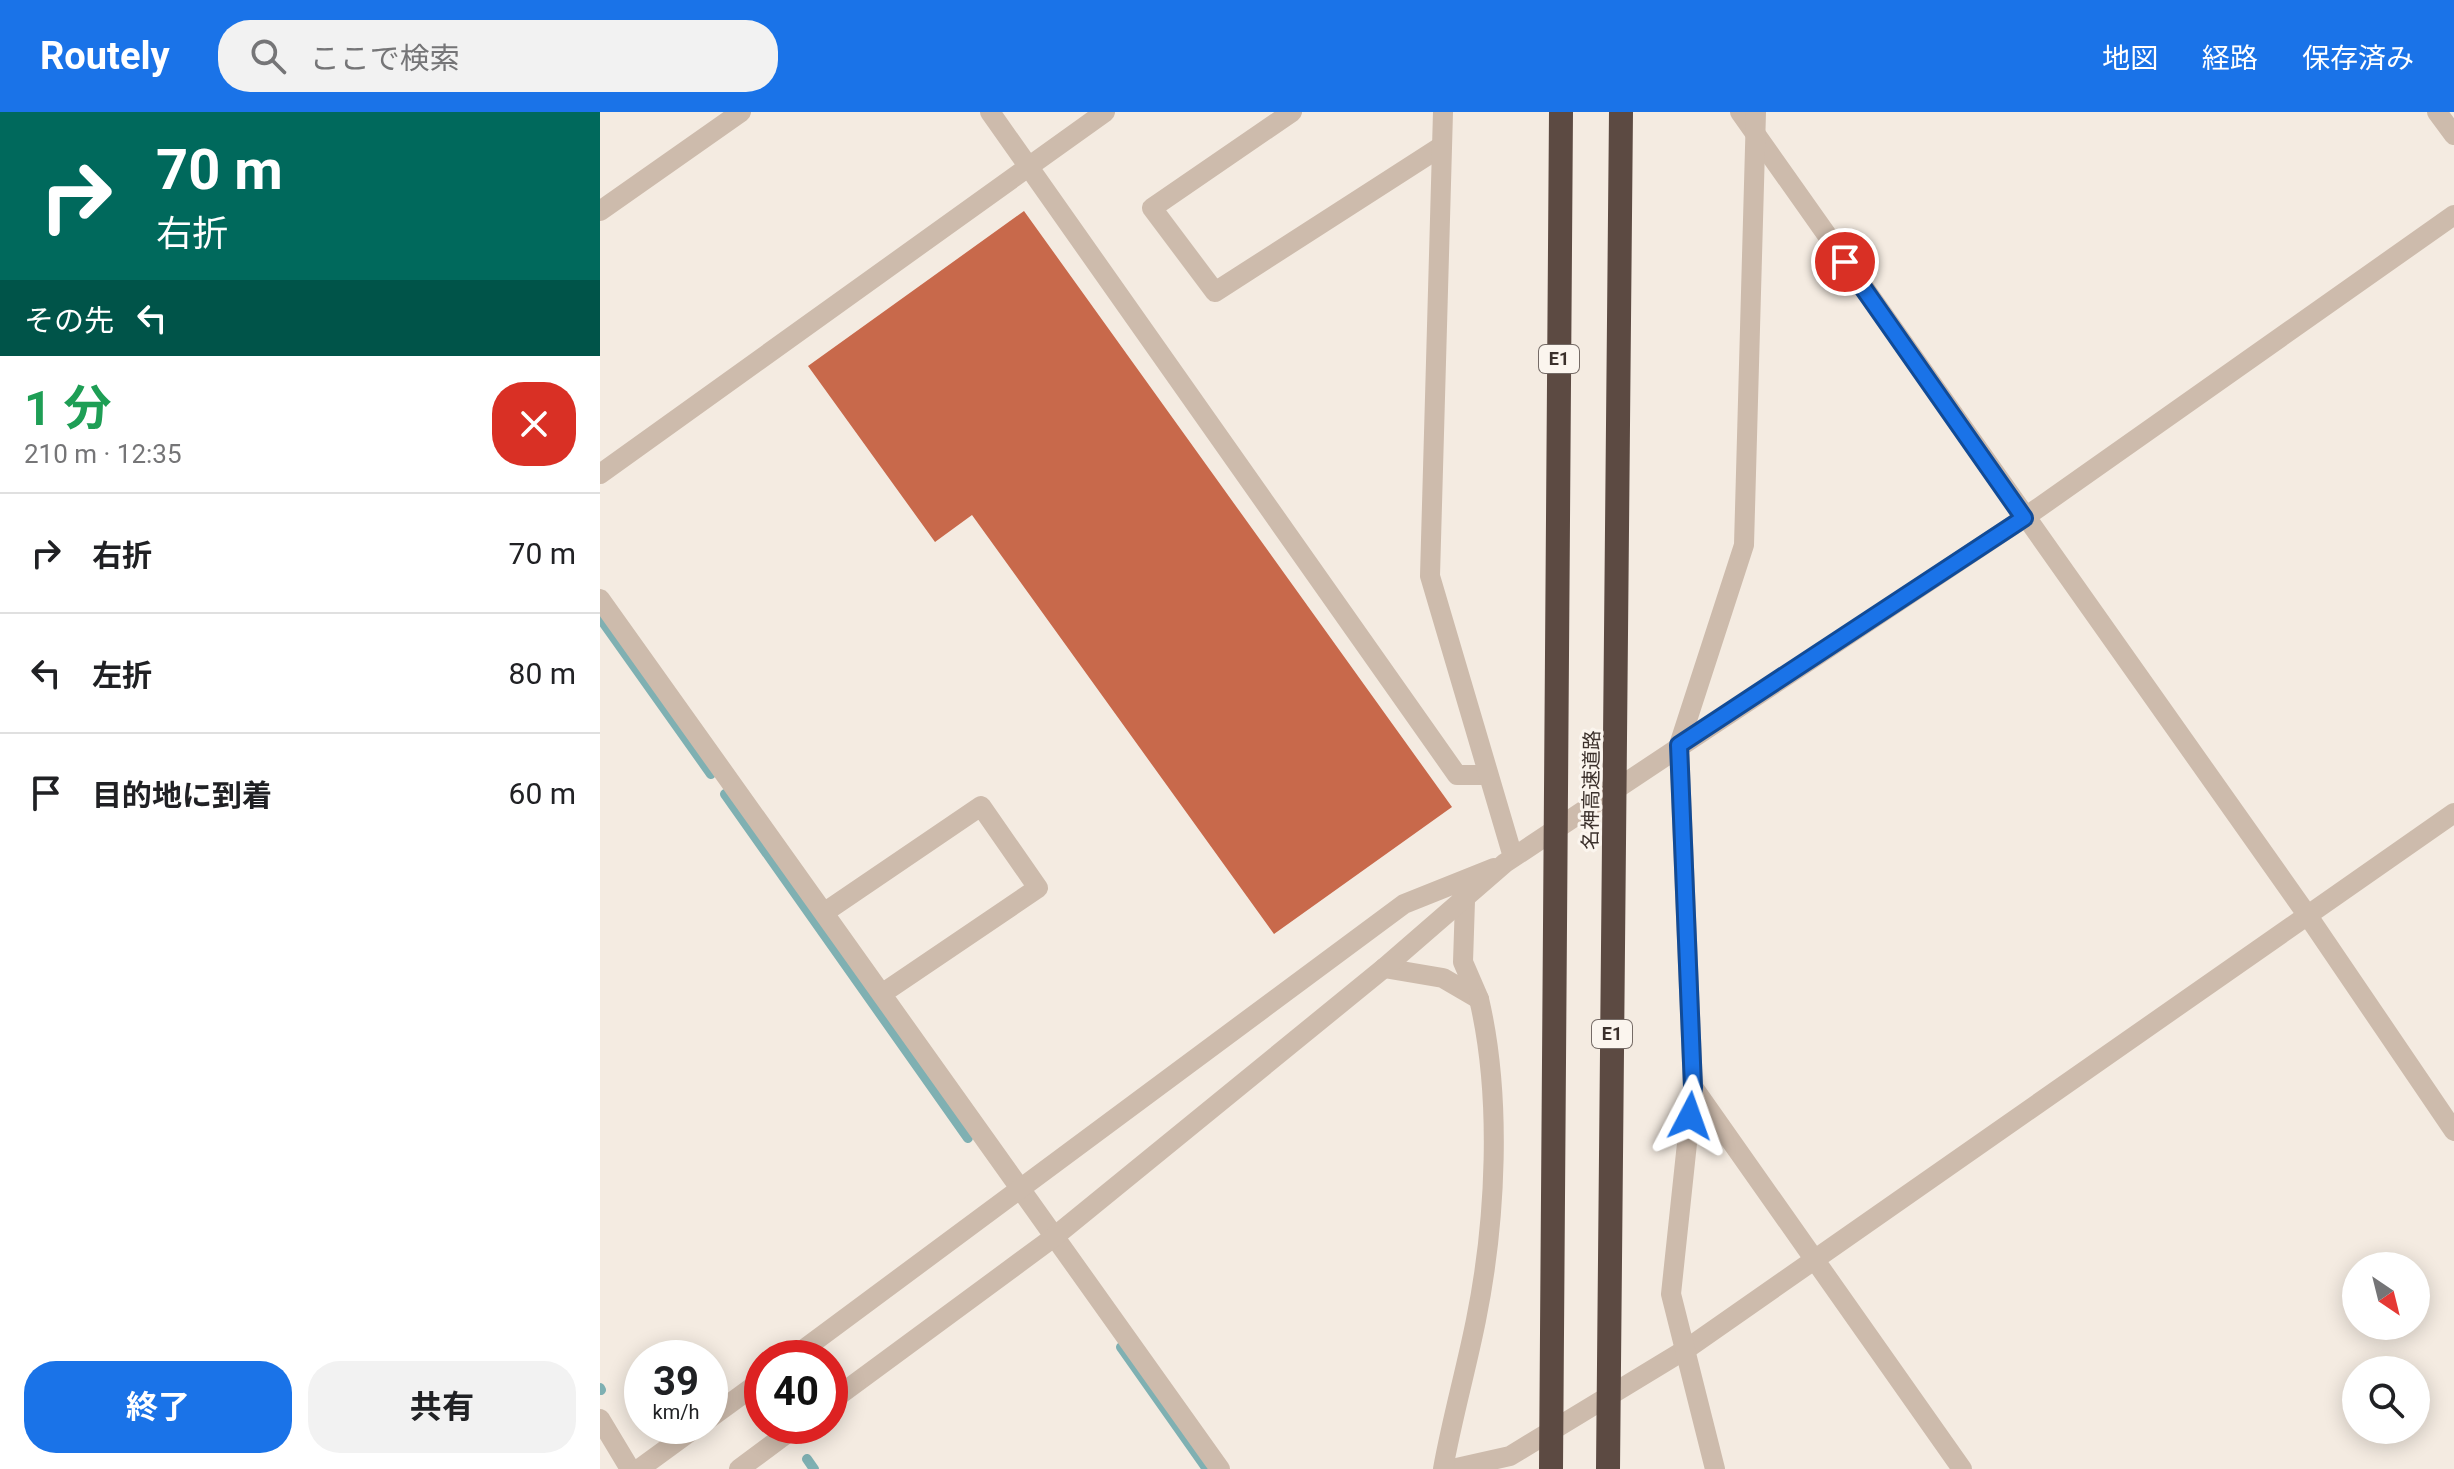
<!DOCTYPE html>
<html lang="ja">
<head>
<meta charset="utf-8">
<style>
	body { margin:0; font-family:Roboto,"Noto Sans JP",sans-serif; background:#f2f2f2; color:#202124; height:100vh; display:flex; flex-direction:column; font-size:30px; white-space:nowrap }
	* { box-sizing:border-box; margin:0 }
	p { font-size:26px; color:#757577 }
	.icon { flex:none; width:44px; height:44px; fill:none; stroke:currentColor; stroke-width:2; stroke-linecap:round; stroke-linejoin:round }
	.map { position:relative; flex:1; overflow:hidden }
	.panel { display:flex; flex-direction:column; background:#fff; width:600px }
	.panel>* { flex:none }
	.guide { background:#00695c; color:#fff; overflow:hidden }
	.needle { width:52px; rotate:145deg }
	.controls { position:absolute; left:1742px; top:1140px; display:grid; gap:16px }
	.controls a { display:grid; place-items:center; width:88px; height:88px; border-radius:50%; background:#fff; box-shadow:0 4px 20px #0003; font-size:40px }
	.speed { position:absolute; left:24px; top:1228px; display:flex; gap:16px; font-size:40px; font-weight:700; text-align:center }
	.speed>* { display:grid; place-content:center; width:104px; height:104px; border-radius:50%; background:#fff; box-shadow:0 4px 20px #0003; line-height:1 }
	.speed small { font-size:20px; font-weight:400 }
	.speed .limit { border:12px solid #d22; background:#fff; color:#111 }
	.pin { position:absolute; display:grid; place-items:center; width:68px; height:68px; color:#fff; margin:-34px; border:4px solid #fff; border-radius:50%; box-shadow:0 2px 8px #0007 }
	.me { position:absolute; width:88px; margin:-44px; rotate:4deg; stroke-linejoin:round; filter:drop-shadow(0 0 6px #0008) }
	.turn { display:flex; align-items:center; gap:28px; height:168px; padding:0 24px; font-size:36px }
	.turn .icon { width:104px; height:104px; stroke-width:2.5 }
	.turn b { display:block; font-size:56px; line-height:68px }
	.then { display:flex; align-items:center; height:76px; padding:0 24px; background:#0003; gap:16px; font-size:30px }
	.round { display:grid; place-items:center; flex:none; width:84px; height:84px; border-radius:32px; background:#f2f2f2 }
	.overview { display:flex; align-items:center; justify-content:space-between; height:136px; padding:0 24px }
	h1 { font-size:48px; font-weight:700; line-height:60px; color:#1e9e55 }
	.action { display:flex; gap:16px; margin-top:auto; padding:16px 24px }
	.action a { flex:1; height:92px; border-radius:32px; background:#1a73e8; color:#fff; font-size:32px; font-weight:700; line-height:92px; text-align:center }
	.action a+a { background:#f2f2f2; color:#202124 }
	ul { padding:0; list-style:none }
	li { display:flex; align-items:center; gap:24px; height:120px; padding:0 24px; border-top:2px solid #e0e0e0 }
	li div { flex:1 }
	li b { display:block; font-size:30px }
	li em { font-style:normal }
	header { display:flex; align-items:center; gap:48px; box-sizing:border-box; height:112px; padding:0 40px; background:#1a73e8; color:#fff }
	header strong { font-size:38px }
	nav { display:flex; gap:44px; margin-inline-start:auto; font-size:28px }
	.search { width:560px; height:72px; background:#f2f2f2; display:flex; align-items:center; gap:20px; box-sizing:border-box; padding:0 28px; border-radius:32px; color:#757577; font-size:30px }
	main { display:flex; flex:1; min-height:0 }
	.map>svg:first-child { display:block }
</style>
</head>
<body>
<header>
<strong>Routely</strong>
<div class="search"><svg class="icon" aria-label="search" viewBox="0 0 24 24"><circle cx="10" cy="10" r="6"/><path d="M15 15l6 6"/></svg>ここで検索</div>
<nav><a>地図</a><a>経路</a><a>保存済み</a></nav>
</header>
<main>
<section class="panel">
<div class="guide">
<div class="turn"><svg class="icon" aria-label="right" viewBox="0 0 24 24"><path d="M7 20v-9h11M14 6l5 5-5 5"/></svg><div><b>70 m</b>右折</div></div>
<div class="then">その先<svg class="icon" aria-label="left" viewBox="0 0 24 24"><path d="M17 20v-9H6M10 6l-5 5 5 5"/></svg></div>
</div>
<div class="overview"><div><h1>1 分</h1><p>210 m · 12:35</p></div><a class="round" style="background:#d93025;color:#fff"><svg class="icon" aria-label="close" viewBox="0 0 24 24"><path d="M6 6l12 12M18 6L6 18"/></svg></a></div>
<ul>
<li><svg class="icon" aria-label="right" viewBox="0 0 24 24"><path d="M7 20v-9h11M14 6l5 5-5 5"/></svg><div><b>右折</b></div><em>70 m</em></li>
<li><svg class="icon" aria-label="left" viewBox="0 0 24 24"><path d="M17 20v-9H6M10 6l-5 5 5 5"/></svg><div><b>左折</b></div><em>80 m</em></li>
<li><svg class="icon" aria-label="arrive" viewBox="0 0 24 24"><path d="M6 21V4h12l-3 4 3 4H6"/></svg><div><b>目的地に到着</b></div><em>60 m</em></li>
</ul>
<div class="action"><a>終了</a><a>共有</a></div>
</section>
<div class="map">
<svg width="1854" height="1357" viewBox="0 0 1854 1357">
	<rect width="100%" height="100%" fill="#f4ebe1"/>
	<g fill="none" stroke-linecap="round" stroke-linejoin="round">
		<path stroke="#7fb0b2" stroke-width="10" d="M 0,506 L 111,662
			M 125,682 L 368,1026
			M 521,1235 L 607,1357
			M 0,1276 L 1,1278
			M 207,1347 L 214,1357"/>
	</g>
	<path fill="#c8694b" d="M 424,99 L 852,695 L 674,822 L 372,403 L 335,430 L 208,254 Z"/>
	<g fill="none" stroke-linecap="round" stroke-linejoin="round">
		<path stroke="#cdbbac" stroke-width="20" d="M 390,0 L 857,663 L 888,663
			M 692,0 L 552,96 L 615,180 L 842,34
			M 1140,0 L 1708,804 L 1854,1019
			M 1837,0 L 1854,23
			M 0,99 L 141,0
			M 0,362 L 505,0
			M 1424,406 L 1854,103
			M 0,487 L 620,1357
			M 865,789 L 863,850 L 879,887
			M 225,800 L 381,694 L 438,776 L 283,881
			M 784,856 L 843,866 L 879,887
			M 1093,975 L 1362,1357
			M 0,1307 L 30,1357
			M 852,1357 L 910,1344 L 1088,1236 L 1854,701"/>
		<path stroke="#cdbbac" stroke-width="20" d="M 843,0 L 830,464 L 913,745
			M 192,1246 L 804,792 L 894,756
			M 230,1290 L 454,1125 L 784,856 L 905,751 L 1424,406
			M 110,1306 L 162,1268
			M 39,1357 L 98,1314
			M 139,1357 L 197,1314
			M 843,1357 C 852,1307 866,1258 876,1208 C 896,1109 902,985 879,887
			M 1115,1357 L 1071,1182 L 1093,975 L 1079,633 L 1144,433 L 1156,0"/>
		<path stroke="#5c4a42" stroke-width="24" d="M 951,1357 L 961,0
			M 1008,1357 L 1021,0"/>
	</g>
	<g fill="none" stroke-linecap="round" stroke-linejoin="round">
		<g stroke="#114b97" stroke-width="20">
			<path id="route" d="M 1090,1004 L 1093,975 L 1079,633 L 1424,406 L 1245,150"/>
		</g>
		<use href="#route" stroke="#1a73e8" stroke-width="14"/>
	</g>
	<g text-anchor="middle" stroke-width="6" stroke-linejoin="round" paint-order="stroke">
		<g fill="#fbf5ee" stroke="#756b66" stroke-width="2">
			<rect x="939" y="233" width="40" height="28" rx="6"/>
			<rect x="992" y="908" width="40" height="28" rx="6"/>
		</g>
		<g font-size="18" font-weight="bold" fill="#3b302b">
			<text x="959" y="253">E1</text>
			<text x="1012" y="928">E1</text>
		</g>
		<g font-size="20" fill="#3b302b" stroke="#fbf5ee">
			<text transform="translate(991 678) rotate(-89)" y="7">名神高速道路</text>
		</g>
	</g>
</svg>
<div class="controls">
<a><svg class="needle" viewBox="-14 -14 28 28"><path d="M0-13l5 13h-10z" fill="#e53935"/><path d="M0 13l5-13h-10z" fill="#757577"/></svg></a>
<a><svg class="icon" aria-label="search" viewBox="0 0 24 24"><circle cx="10" cy="10" r="6"/><path d="M15 15l6 6"/></svg></a>
</div>
<div class="speed"><div>39<small>km/h</small></div><div class="limit">40</div></div>
<div class="pin" style="left:1245px;top:150px;background:#d93025"><svg class="icon" aria-label="arrive" viewBox="0 0 24 24"><path d="M6 21V4h12l-3 4 3 4H6"/></svg></div>
<svg class="me" style="left:1090px;top:1004px" viewBox="-20 -20 40 40"><path d="M0-17L14 15 0 8-14 15z" fill="#1a73e8" stroke="#fff" stroke-width="4"/></svg>
</div>
</main>
</body>
</html>
